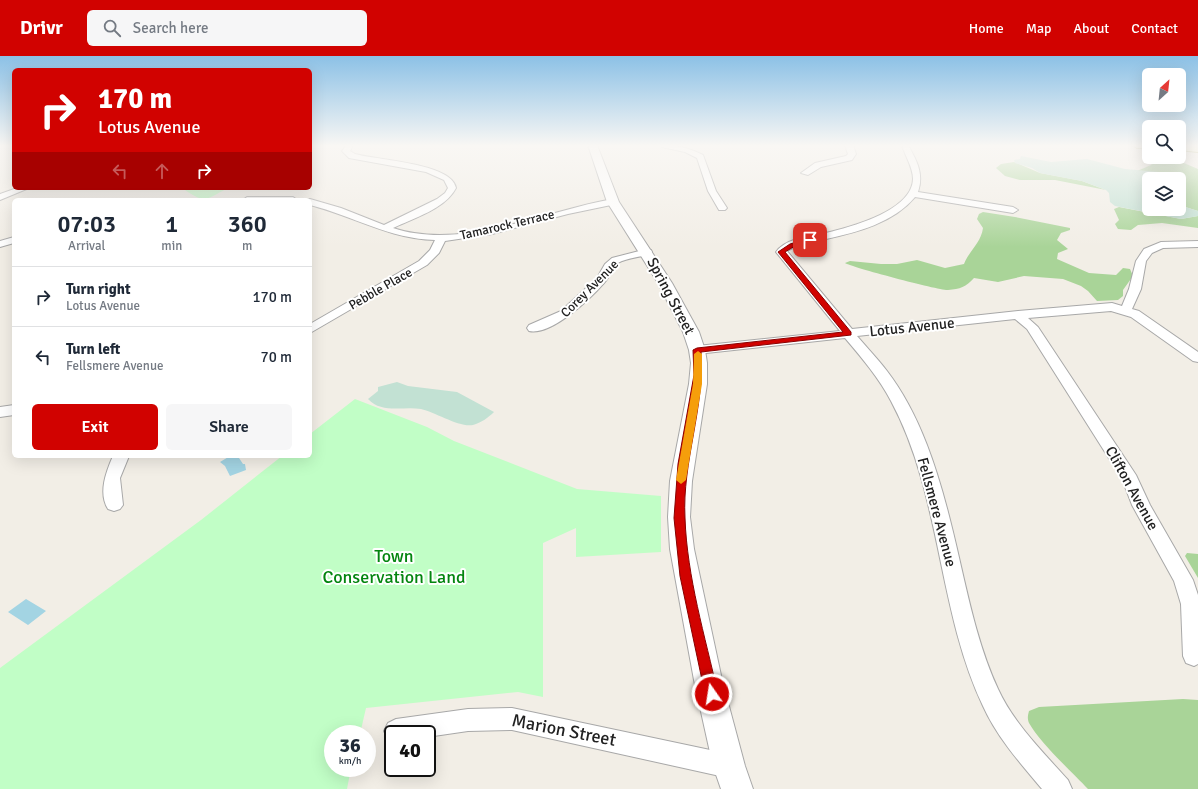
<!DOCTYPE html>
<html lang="en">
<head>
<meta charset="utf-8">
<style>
	body { margin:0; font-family:Signika,sans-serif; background:#f6f6f7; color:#1f2937; height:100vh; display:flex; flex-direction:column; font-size:15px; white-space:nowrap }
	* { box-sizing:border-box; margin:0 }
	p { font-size:13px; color:#747a83 }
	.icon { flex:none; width:22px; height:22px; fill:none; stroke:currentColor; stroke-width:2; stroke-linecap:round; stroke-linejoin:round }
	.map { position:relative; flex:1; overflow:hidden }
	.panel { position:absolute; left:12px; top:142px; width:300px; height:260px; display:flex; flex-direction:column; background:#fff; border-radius:6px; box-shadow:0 4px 16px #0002 }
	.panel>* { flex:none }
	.banner { position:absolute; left:12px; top:12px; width:300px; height:122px; border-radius:6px; box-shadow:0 4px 16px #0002; background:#d10200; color:#fff; overflow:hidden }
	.needle { width:26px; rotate:27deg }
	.tools { position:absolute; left:1142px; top:12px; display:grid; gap:8px }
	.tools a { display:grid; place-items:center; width:44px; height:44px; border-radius:6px; background:#fff; box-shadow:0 4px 16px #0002; font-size:20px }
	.speed { position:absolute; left:324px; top:669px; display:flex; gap:8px; font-size:20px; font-weight:700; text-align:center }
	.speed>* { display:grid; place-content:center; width:52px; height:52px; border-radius:50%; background:#fff; box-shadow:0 4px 16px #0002; line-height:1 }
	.speed small { font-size:10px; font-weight:400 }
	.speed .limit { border:2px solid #111; border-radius:6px; background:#fff; color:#111 }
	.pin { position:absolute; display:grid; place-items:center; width:34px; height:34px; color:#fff; margin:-17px; border-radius:8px; box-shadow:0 2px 6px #0006 }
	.me { position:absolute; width:44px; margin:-22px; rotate:347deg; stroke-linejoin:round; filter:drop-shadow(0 0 3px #0008) }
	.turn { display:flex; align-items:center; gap:14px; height:84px; padding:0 20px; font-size:18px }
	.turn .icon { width:52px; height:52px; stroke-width:2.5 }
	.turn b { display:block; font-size:28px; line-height:34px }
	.lanes { display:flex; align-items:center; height:38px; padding:0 20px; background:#0003; justify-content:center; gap:20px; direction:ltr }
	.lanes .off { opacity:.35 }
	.eta { display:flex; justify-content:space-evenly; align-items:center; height:68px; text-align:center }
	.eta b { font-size:24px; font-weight:600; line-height:28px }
	.action { display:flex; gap:8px; margin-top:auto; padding:8px 20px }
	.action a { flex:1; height:46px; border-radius:6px; background:#d10200; color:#fff; font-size:16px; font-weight:600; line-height:46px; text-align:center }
	.action a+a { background:#f6f6f7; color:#1f2937 }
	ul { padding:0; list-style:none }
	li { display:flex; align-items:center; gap:12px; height:60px; padding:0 20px; border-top:1px solid #e0e1e3 }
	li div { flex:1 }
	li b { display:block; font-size:15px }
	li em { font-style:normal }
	header { display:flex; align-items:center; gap:24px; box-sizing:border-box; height:56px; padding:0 20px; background:#d10200; color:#fff }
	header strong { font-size:19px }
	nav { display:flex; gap:22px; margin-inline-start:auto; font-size:14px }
	.search { width:280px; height:36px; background:#f6f6f7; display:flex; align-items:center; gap:10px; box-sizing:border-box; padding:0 14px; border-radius:6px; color:#747a83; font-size:15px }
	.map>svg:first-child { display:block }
</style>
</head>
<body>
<header>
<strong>Drivr</strong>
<div class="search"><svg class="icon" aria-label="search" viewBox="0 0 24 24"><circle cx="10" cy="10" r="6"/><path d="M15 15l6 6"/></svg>Search here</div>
<nav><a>Home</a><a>Map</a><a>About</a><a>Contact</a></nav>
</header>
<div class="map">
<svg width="1198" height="733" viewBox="0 0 1198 733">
	<rect width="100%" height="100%" fill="#f2eee6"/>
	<path fill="#a9d498" d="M 1165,102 L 1177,104 L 1198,113 L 1198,155 L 1179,149 L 1179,125 L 1181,123 L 1169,118 L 1137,115 L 1151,109 L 1155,103 Z
		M 1014,106 L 1040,117 L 1082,125 L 1106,134 L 1055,124 L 1020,124 L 1005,120 L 996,112 L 1001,108 Z
		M 1119,151 L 1181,163 L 1198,160 L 1198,172 L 1162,167 L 1138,169 L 1131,174 L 1118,173 L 1115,168 L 1119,164 L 1114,153 Z
		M 983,156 L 1015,161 L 1070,172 L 1070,174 L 1061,177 L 1057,184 L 1068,193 L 1058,197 L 1057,203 L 1089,217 L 1116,219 L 1123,212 L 1130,213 L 1133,220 L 1123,234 L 1123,240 L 1118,244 L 1097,245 L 1088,235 L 1081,230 L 1063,223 L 1024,220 L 998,226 L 974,222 C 966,231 960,233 948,234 C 941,235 851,211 845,207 L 850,205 L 881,208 L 897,208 L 917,204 L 945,212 L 964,208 C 969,195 981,187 983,172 L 977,163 L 979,158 Z
		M 1187,497 L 1198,498 L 1198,522 L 1185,500 Z
		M 1183,643 L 1198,644 L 1198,733 L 1088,733 C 1072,716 1040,687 1029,667 C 1027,662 1028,659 1029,655 L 1039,651 Z"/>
	<path fill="#c2e1d3" d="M 1021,100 L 1051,106 L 1087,103 L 1125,113 L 1159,116 L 1181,123 L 1180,125 L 1179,125 L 1179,123 L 1149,123 L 1149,130 L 1146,131 L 1149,134 L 1149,153 L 1179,153 L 1179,149 L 1198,155 L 1198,160 L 1181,163 L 1115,150 L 1110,146 L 1109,137 L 1106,134 L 1082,125 L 1040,117 L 1032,112 L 1015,107 L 1014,104 L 1020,103 Z
		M 397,326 L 408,330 L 457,336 L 494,356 C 489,361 481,367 473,369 C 460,372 435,356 421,353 C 403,350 382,358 368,343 L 378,335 L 378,331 Z"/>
	<path fill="#c1fec6" d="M 182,132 L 228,132 C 203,145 206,148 182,132 Z
		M 355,343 L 427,371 L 454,385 L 577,433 L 661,440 L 661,496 L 576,501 L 576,472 L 543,487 L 543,641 L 518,636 L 366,652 L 360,678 L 333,678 L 333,712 L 351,712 L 347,733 L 0,733 L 0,612 L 201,464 L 282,400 L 310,400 L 310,378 Z"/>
	<path fill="#a3d4e3" d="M 230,400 L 239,402 L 243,408 L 245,408 L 246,414 L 230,420 L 225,410 L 220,406 Z
		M 26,543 L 46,555 L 28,569 L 8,556 Z"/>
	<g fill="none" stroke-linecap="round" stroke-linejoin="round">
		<g stroke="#a8a8a8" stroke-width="2">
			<path id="minor" d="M 347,89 L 353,89 L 350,95 L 355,98 C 376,104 452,107 456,132 C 445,153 414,162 393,172 C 462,195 544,155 613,143 L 617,146 L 616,148 L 568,158 L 492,178 L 445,185 L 439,197 L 427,209 L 310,277 L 310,268 L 419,205 L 430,194 L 435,184 C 390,183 353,160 310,149 L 310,144 L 307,144 L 310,143 L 341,152 L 384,169 L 437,143 L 445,137 L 448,132 L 444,124 L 426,116 L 349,102 L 342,95 Z
				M 662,89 C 677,89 689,92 703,99 L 716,135 L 727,152 L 725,154 L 719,154 L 708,135 L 697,102 L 685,96 L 662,91 Z
				M 845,89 L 853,89 L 856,98 L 852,104 L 821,111 L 808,119 L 801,117 L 815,107 L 846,100 L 848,98 Z
				M 902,89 L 908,89 C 917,105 924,118 918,136 L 1013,151 L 1018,154 L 1013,157 L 915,141 C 893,167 858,176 826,183 C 813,186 799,188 787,195 L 852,273 L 1018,255 L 1112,247 L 1122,250 L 1129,233 L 1136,205 L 1144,193 L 1161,186 L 1198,185 L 1198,191 L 1163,192 L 1152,197 L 1146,205 L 1141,233 L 1132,253 L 1139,255 L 1198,296 L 1198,306 L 1193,305 L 1131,261 L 1111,255 L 1028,262 L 1038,271 L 1136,419 L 1150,449 L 1193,524 L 1198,539 L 1198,608 L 1194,610 L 1186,607 L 1183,600 L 1181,548 L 1174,525 L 1132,449 L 1122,423 L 1027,273 L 1015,263 L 857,280 C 867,292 878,303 887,315 C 920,358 938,415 951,468 C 965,523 974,581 998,633 C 1014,668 1043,696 1068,724 L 1072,733 L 1042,733 C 1020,707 997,681 983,650 C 937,553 942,440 891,345 C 879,322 862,302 845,282 L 697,298 L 691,294 L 697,290 L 840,275 L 776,196 C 787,181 813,180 830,176 C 854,170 912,154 913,123 C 913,111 905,100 902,89 Z
				M 17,132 L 29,132 L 0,144 L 0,138 Z
				M 247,141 L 293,141 L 297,144 L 243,144 Z
				M 14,181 L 14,187 L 0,191 L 0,185 Z
				M 647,193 L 651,194 L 652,196 L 651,198 C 641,201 626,202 618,207 C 611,213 610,221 604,227 C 590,243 551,280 529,275 L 527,272 L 529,269 L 561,255 L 597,222 L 605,208 L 612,202 Z
				M 14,349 L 14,359 L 0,361 L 0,351 Z
				M 113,400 L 129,400 L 120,422 L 123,449 L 120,453 L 114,455 L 108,453 C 98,437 106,416 113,400 Z
				M 512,652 L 729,698 L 738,701 L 741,710 L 738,719 L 729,722 L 512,674 L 468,675 L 427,681 L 427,678 L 393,678 L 393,685 L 388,683 L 384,675 L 388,667 L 396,663 L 468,653 Z"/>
		</g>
		<g stroke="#a8a8a8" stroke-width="2">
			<path id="tertiary" d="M 588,89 L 597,89 L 619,146 L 672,227 L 699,276 L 705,294 L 707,307 L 707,328 L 692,425 L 690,461 L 694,493 L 722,624 L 745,710 L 753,733 L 721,733 L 713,710 L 694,624 L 670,493 L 668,461 L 670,425 L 689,328 L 691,307 L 689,294 L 683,276 L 658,227 L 607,146 Z"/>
		</g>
		<g stroke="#707f00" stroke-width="2">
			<path id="secondary" d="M 1132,89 L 1149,89 L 1149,92 L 1137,92 Z
				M 1179,89 L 1198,90 L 1198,96 L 1179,94 Z"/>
		</g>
		<use href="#minor" fill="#fff" fill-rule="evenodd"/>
		<use href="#tertiary" fill="#fff" fill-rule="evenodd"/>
		<use href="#secondary" fill="#fbffb7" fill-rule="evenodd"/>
	</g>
	<linearGradient id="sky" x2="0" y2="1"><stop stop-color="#8cc1e6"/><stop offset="0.47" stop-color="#f9f7f4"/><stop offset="1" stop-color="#f9f7f4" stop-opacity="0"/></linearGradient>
	<rect width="1198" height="191" fill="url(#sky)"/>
	<path fill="#d10200" stroke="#880100" d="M 810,182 L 813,184 L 812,185 L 795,190 L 785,196 L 851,276 L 851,279 L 701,296 C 705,351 682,406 685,462 C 687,521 705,580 718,638 L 716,643 L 712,645 L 707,643 L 705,638 L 680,520 L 674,462 L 678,408 L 694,319 L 693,294 L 697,292 L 843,276 L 778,196 L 790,188 Z"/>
	<path fill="#f59e0b" d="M 698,295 L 702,298 L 702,328 L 686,424 L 681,428 L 676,424 L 693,328 L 694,298 Z"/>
	<g text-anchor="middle" stroke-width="4" stroke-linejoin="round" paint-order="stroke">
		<g font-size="13" fill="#212121" stroke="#fff">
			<text transform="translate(507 168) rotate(-13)" y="5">Tamarock Terrace</text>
			<text transform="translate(380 232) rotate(-30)" y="5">Pebble Place</text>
			<text transform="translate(589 232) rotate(-45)" y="5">Corey Avenue</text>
		</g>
		<g font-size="15" fill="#212121" stroke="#fff">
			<text transform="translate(671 240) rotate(62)" y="5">Spring Street</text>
			<text transform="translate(912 271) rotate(-6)" y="5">Lotus Avenue</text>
			<text transform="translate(1132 432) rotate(61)" y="5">Clifton Avenue</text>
			<text transform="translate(937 456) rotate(75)" y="5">Fellsmere Avenue</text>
		</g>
		<g font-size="18" fill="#03850f" stroke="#fff">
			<text x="394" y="506">Town<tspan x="394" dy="21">Conservation Land</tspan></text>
		</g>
		<g font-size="18" fill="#212121" stroke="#fff">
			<text transform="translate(564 674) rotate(11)" y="6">Marion Street</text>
		</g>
	</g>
</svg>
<div class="tools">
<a><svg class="needle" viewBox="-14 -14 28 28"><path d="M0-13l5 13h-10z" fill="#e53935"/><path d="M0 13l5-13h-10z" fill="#747a83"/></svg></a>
<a><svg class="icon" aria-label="search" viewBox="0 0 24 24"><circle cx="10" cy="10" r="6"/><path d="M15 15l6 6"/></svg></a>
<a><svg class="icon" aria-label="layers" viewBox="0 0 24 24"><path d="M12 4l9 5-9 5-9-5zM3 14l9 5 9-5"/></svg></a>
</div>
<div class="speed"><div>36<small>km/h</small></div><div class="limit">40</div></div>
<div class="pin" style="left:810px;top:184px;background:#d93025"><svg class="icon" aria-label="arrive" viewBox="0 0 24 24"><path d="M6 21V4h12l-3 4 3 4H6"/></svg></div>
<svg class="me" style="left:712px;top:638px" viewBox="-20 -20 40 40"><circle r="17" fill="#d10200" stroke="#fff" stroke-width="3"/><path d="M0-11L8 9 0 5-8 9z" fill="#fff"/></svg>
<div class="banner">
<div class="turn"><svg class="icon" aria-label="right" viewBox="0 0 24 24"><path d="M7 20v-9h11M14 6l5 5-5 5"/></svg><div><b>170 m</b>Lotus Avenue</div></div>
<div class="lanes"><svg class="icon off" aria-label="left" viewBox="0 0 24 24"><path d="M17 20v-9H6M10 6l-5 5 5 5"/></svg><svg class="icon off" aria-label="ahead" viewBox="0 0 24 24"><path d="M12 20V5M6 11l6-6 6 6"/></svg><svg class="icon" aria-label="right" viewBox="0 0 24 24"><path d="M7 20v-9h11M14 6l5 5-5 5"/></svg></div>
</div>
<section class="panel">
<div class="eta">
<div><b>07:03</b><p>Arrival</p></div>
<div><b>1</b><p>min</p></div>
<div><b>360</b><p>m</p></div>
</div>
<ul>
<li><svg class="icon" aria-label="right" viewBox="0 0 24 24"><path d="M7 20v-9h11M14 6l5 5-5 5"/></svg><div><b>Turn right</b><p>Lotus Avenue</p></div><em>170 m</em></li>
<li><svg class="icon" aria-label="left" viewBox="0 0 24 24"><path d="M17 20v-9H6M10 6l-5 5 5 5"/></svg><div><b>Turn left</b><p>Fellsmere Avenue</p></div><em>70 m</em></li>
</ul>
<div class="action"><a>Exit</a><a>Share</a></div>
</section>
</div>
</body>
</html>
